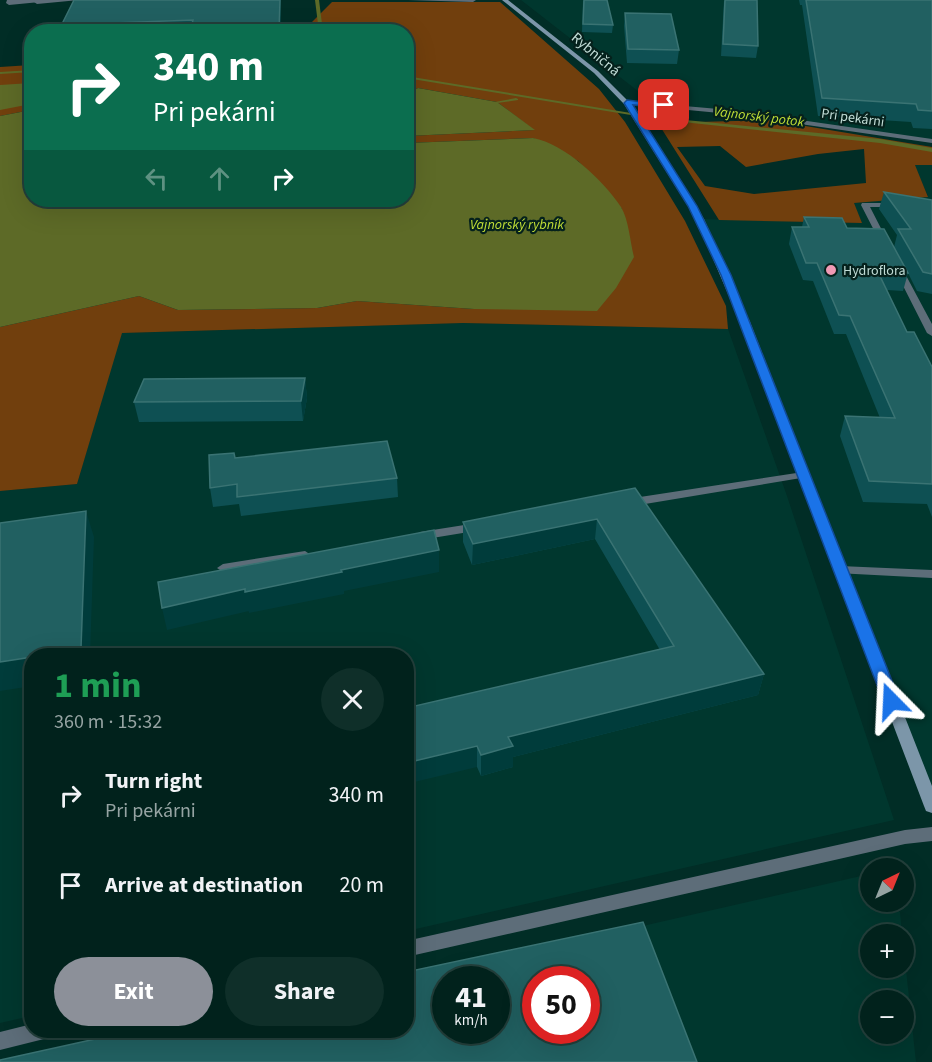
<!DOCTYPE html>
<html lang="en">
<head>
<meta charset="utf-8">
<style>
	body { margin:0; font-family:"Source Sans 3",sans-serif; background:#0f2f29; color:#f1f3f6; height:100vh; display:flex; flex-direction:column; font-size:22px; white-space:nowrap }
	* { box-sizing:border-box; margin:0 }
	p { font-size:20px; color:#96a4a3 }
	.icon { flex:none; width:33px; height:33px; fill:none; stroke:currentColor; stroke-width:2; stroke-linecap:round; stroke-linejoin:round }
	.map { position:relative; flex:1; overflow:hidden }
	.panel { position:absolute; left:24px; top:648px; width:390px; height:390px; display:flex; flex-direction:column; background:#01221c; border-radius:24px; box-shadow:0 6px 24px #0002,0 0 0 2px #233f3b }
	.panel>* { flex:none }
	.banner { position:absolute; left:24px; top:24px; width:390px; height:183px; border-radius:24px; box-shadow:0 6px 24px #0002,0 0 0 2px #233f3b; background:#0b6e4f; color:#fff; overflow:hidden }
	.needle { width:39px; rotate:43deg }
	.fabs { position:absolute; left:860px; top:858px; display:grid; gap:12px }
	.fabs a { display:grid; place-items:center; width:54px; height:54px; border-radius:50%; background:#01221c; box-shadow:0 6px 24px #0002,0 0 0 2px #233f3b; font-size:30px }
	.speed { position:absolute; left:432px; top:966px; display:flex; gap:12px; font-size:30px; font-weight:700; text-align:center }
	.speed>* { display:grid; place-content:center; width:78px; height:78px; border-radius:50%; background:#01221c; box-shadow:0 6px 24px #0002,0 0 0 2px #233f3b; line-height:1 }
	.speed small { font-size:15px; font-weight:400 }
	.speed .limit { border:9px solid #d22; background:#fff; color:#111 }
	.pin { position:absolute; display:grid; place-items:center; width:51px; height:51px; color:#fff; margin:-26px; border-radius:12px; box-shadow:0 3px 9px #0006 }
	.me { position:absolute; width:66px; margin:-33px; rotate:339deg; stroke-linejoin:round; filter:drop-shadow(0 0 4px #0008) }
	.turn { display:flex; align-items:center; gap:21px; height:126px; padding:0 30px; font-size:27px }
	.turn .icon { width:78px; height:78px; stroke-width:2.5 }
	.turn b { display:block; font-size:42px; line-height:51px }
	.lanes { display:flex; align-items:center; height:57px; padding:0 30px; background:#0003; justify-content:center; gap:30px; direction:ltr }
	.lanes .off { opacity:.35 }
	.round { display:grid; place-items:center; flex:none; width:63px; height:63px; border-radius:32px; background:#0f2f29 }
	.summary { display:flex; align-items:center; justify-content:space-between; height:102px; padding:0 30px }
	h1 { font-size:36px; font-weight:700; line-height:45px; color:#1e9e55 }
	.action { display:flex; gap:12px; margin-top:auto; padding:12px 30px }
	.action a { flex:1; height:69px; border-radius:36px; background:#8c9099; color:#fff; font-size:24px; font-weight:700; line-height:69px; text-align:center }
	.action a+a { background:#0f2f29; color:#f1f3f6 }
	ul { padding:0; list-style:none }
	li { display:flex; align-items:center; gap:18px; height:90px; padding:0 30px }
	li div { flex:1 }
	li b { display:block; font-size:22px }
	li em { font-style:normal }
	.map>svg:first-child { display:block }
</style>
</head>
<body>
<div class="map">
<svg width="932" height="1062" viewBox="0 0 932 1062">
	<rect width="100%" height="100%" fill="#012d26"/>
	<path fill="#00372e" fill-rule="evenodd" d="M 521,0 L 932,0 L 932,140 L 652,102 Z
		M 914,165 L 932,165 L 932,806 L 700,219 L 862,223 L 853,203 L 928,196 Z
		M 463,323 L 728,329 L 787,496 L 894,820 L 407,931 L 406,656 L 32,656 L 31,1016 L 0,1023 L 0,491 L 77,484 L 121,333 Z
		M 861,876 L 870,885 L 870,902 L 888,902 L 900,912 L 902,934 L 870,934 L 870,968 L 903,968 L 903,942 L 916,1062 L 47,1062 L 406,1030 L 407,980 ZM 446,980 L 496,980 L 496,1030 L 446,1030 ZM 536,980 L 586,980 L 586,1030 L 536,1030 ZM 870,1000 L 903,1000 L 903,1034 L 870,1034 Z"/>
	<path fill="#713f0d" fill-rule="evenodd" d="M 332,2 L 500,2 L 599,89 L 625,122 L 685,221 L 726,306 L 728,329 L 463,323 L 122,333 L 77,484 L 0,491 L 0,327 L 139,296 L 178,310 L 317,308 L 357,301 L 474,309 L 622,209 L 578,161 L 533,138 L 407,143 L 407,136 L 534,130 L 497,102 L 418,88 L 407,94 L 406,32 L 303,31 Z
		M 31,65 L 31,110 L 0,116 L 0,67 Z
		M 769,120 L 932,147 L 932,165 L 915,165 L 928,197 L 854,203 L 862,223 L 719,220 L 658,123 ZM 720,146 L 746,167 L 818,154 L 864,149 L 866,183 L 754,194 L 705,186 L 677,147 Z"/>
	<path fill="#5d6a27" d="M 31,83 L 31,104 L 0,110 L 0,85 Z
		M 418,88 L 497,102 L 535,130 L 407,136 L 407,94 Z
		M 31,110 L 32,200 L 406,200 L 407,143 L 533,138 C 565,144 603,180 621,207 C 629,220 630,242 634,257 L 616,288 L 597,311 L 474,309 L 357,301 L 317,308 L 178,310 L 139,296 L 0,327 L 0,116 Z"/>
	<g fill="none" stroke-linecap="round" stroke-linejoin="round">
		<path fill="#5d6a27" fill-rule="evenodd" d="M 315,0 L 319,0 L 323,32 L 319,32 Z
			M 32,70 L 32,72 L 0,74 L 0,72 Z
			M 406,76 L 655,117 L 880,139 L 932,148 L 932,152 L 880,143 L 655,119 L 406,78 Z
			M 516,98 L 518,99 L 518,100 L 497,103 L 495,102 Z"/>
		<path fill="#5d6d79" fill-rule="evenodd" d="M 7,0 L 37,0 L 40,2 L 9,5 L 6,3 Z
			M 408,0 L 476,0 L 473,2 Z
			M 862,203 L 896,203 L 900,205 L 896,207 L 870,207 L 888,242 L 887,244 L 880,242 L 861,205 Z
			M 898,265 L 902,268 L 932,324 L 932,336 L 927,333 L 894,268 Z
			M 803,472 L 807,473 L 809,475 L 807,477 L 627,507 L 621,503 L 627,499 Z
			M 477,523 L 481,524 L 483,527 L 481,530 L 420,540 L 414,536 L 420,532 Z
			M 305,551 L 311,555 L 309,558 L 223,572 L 217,568 L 223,564 Z
			M 840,566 L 932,570 L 932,578 L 836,573 L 834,570 L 836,567 Z
			M 932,827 L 932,841 L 905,844 L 406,957 L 406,941 L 905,830 Z
			M 32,1024 L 32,1030 L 54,1030 L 52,1037 L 0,1050 L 0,1032 Z"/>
		<path fill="#5d6d79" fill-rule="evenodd" d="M 35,0 L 79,0 L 37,4 L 34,2 Z
			M 627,101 L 730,110 L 932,139 L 932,143 L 730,114 L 625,104 L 625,102 Z"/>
		<path fill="#7c96a9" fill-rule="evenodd" d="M 502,0 L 508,0 L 598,71 L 629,102 L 704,219 L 750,322 L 932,786 L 932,813 L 926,811 L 924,806 L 740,322 L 696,219 L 624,104 L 594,73 Z"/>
	</g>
	<path fill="#0e5053" d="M 74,0 L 281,0 L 281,32 L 190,31 L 163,32 L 58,32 Z
		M 583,0 L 613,25 L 612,33 L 582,32 Z
		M 724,0 L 758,46 L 756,58 L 721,56 Z
		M 799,0 L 932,0 L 932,129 L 913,128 L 911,122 L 818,116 L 802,5 L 800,5 Z
		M 625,13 L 679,50 L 677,64 L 627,63 L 624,26 Z
		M 884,192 L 932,200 L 932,294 L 917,291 L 908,273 L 903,291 L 887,290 L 907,332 L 932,367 L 932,517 L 927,504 L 863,502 L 840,436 L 845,416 L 880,418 L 846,334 L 834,334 L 813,281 L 803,280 L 789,244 L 792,227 L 802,227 L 804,217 L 847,228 L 894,247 L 897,235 L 879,209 Z
		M 305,378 L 307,398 L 303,421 L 139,422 L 134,402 Z
		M 235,458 L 397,478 L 398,497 L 241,516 L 239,504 L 213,507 L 210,488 Z
		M 635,488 L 764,674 L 758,695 L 513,757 L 513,767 L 481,776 L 477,767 L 406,708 L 660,650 L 595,539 L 472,565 L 463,542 L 463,522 Z"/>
	<path fill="#003c3b" d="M 280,0 L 281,0 L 281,32 L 279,32 Z
		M 86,24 L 88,32 L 83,32 Z
		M 305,378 L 307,398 L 303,421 L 301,401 Z
		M 86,511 L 94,537 L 90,656 L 38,656 Z
		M 597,519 L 595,539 L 472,565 L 473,544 Z
		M 439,550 L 439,572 L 344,591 L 344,594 L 249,613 L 245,592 L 341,570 Z
		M 245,589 L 249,611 L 167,630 L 162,608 Z
		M 32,657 L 32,686 L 0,691 L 0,662 Z
		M 764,674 L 758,695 L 513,757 L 513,767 L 481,776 L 481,755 L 508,737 Z
		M 477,746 L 477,767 L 406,784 L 406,763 Z"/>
	<path fill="#216061" stroke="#3a7373" stroke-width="1.5" fill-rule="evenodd" d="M 74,0 L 280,0 L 279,32 L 190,32 L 193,20 L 86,24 L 83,32 L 58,32 Z
		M 584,0 L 607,0 L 613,25 L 583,24 Z
		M 725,0 L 757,0 L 758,46 L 723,44 Z
		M 806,0 L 932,0 L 932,111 L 918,110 L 916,104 L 822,98 Z
		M 625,13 L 671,14 L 679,50 L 628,49 Z
		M 884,192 L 932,200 L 932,274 L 923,272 L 898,229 L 911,229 Z
		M 804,217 L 842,218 L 847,228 L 884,229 L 908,273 L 878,272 L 907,332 L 914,332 L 932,367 L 932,484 L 869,481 L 845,416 L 895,418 L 850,316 L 839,315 L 817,263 L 806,263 L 792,227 L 809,227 Z
		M 305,378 L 301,401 L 134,402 L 144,379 Z
		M 387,441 L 397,478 L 237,497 L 237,484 L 210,488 L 209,455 L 234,453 L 235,458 Z
		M 635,488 L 764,674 L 508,737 L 513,746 L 481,755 L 477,746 L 406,763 L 406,708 L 674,646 L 597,519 L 473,544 L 463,522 Z
		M 86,511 L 81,648 L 38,656 L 32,656 L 32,657 L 0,662 L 0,523 Z
		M 434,530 L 439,550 L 341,570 L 342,572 L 245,592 L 245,589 L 162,608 L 158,582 Z
		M 643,922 L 697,1062 L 0,1062 L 0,1060 L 136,1030 L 406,1030 L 406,972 ZM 446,980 L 496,980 L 496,1030 L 446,1030 ZM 536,980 L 586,980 L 586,1030 L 536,1030 Z"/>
	<path fill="#1a73e8" stroke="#114b97" stroke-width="1.5" d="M 627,100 L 667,105 L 664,108 L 633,105 L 697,206 L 731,275 L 900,701 L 897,705 L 891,707 L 886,705 L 883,701 L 721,275 L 688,206 L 624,103 Z"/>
	<circle fill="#f09ab5" stroke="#05211c" stroke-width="2" cx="831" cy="270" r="6"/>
	<g text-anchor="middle" stroke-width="4.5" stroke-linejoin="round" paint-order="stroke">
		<g font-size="14" font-style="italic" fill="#c0de36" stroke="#05211c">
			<text transform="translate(759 116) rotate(7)" y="5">Vajnorský potok</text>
			<text x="517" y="229">Vajnorský rybník</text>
		</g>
		<g font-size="14" fill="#c1dcd6" stroke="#05211c">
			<text transform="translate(853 117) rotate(8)" y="5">Pri pekárni</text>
		</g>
		<g font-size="14" fill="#c1dcd6" stroke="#05211c" text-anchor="start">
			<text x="843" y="275">Hydroflora</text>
		</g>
		<g font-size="15" fill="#c1dcd6" stroke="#05211c">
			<text transform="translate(596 54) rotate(40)" y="5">Rybničná</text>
		</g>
	</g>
</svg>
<div class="fabs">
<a><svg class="needle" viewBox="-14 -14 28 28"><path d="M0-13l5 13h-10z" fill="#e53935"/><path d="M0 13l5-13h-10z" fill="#96a4a3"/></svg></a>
<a>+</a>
<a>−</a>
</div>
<div class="speed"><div>41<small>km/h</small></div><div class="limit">50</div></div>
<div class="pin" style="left:664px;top:105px;background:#d93025"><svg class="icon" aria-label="arrive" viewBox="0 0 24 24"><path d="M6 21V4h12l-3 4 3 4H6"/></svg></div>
<svg class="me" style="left:891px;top:701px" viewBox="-20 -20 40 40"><path d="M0-17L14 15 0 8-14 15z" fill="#1a73e8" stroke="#fff" stroke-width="4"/></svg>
<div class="banner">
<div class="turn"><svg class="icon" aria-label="right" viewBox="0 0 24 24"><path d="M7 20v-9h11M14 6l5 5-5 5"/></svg><div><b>340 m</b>Pri pekárni</div></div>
<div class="lanes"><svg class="icon off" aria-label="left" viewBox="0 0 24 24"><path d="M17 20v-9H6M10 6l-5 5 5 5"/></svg><svg class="icon off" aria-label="ahead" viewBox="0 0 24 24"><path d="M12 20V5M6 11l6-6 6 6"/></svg><svg class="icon" aria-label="right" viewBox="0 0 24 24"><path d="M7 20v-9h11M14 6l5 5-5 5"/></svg></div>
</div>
<section class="panel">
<div class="summary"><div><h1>1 min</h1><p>360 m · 15:32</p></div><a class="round"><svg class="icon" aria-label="close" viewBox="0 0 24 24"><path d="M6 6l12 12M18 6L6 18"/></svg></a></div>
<ul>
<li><svg class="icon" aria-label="right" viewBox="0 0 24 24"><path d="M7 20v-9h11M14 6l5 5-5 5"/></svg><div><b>Turn right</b><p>Pri pekárni</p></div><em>340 m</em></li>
<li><svg class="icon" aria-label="arrive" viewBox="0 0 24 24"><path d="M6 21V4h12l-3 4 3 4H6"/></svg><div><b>Arrive at destination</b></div><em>20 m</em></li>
</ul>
<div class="action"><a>Exit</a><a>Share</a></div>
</section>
</div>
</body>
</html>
